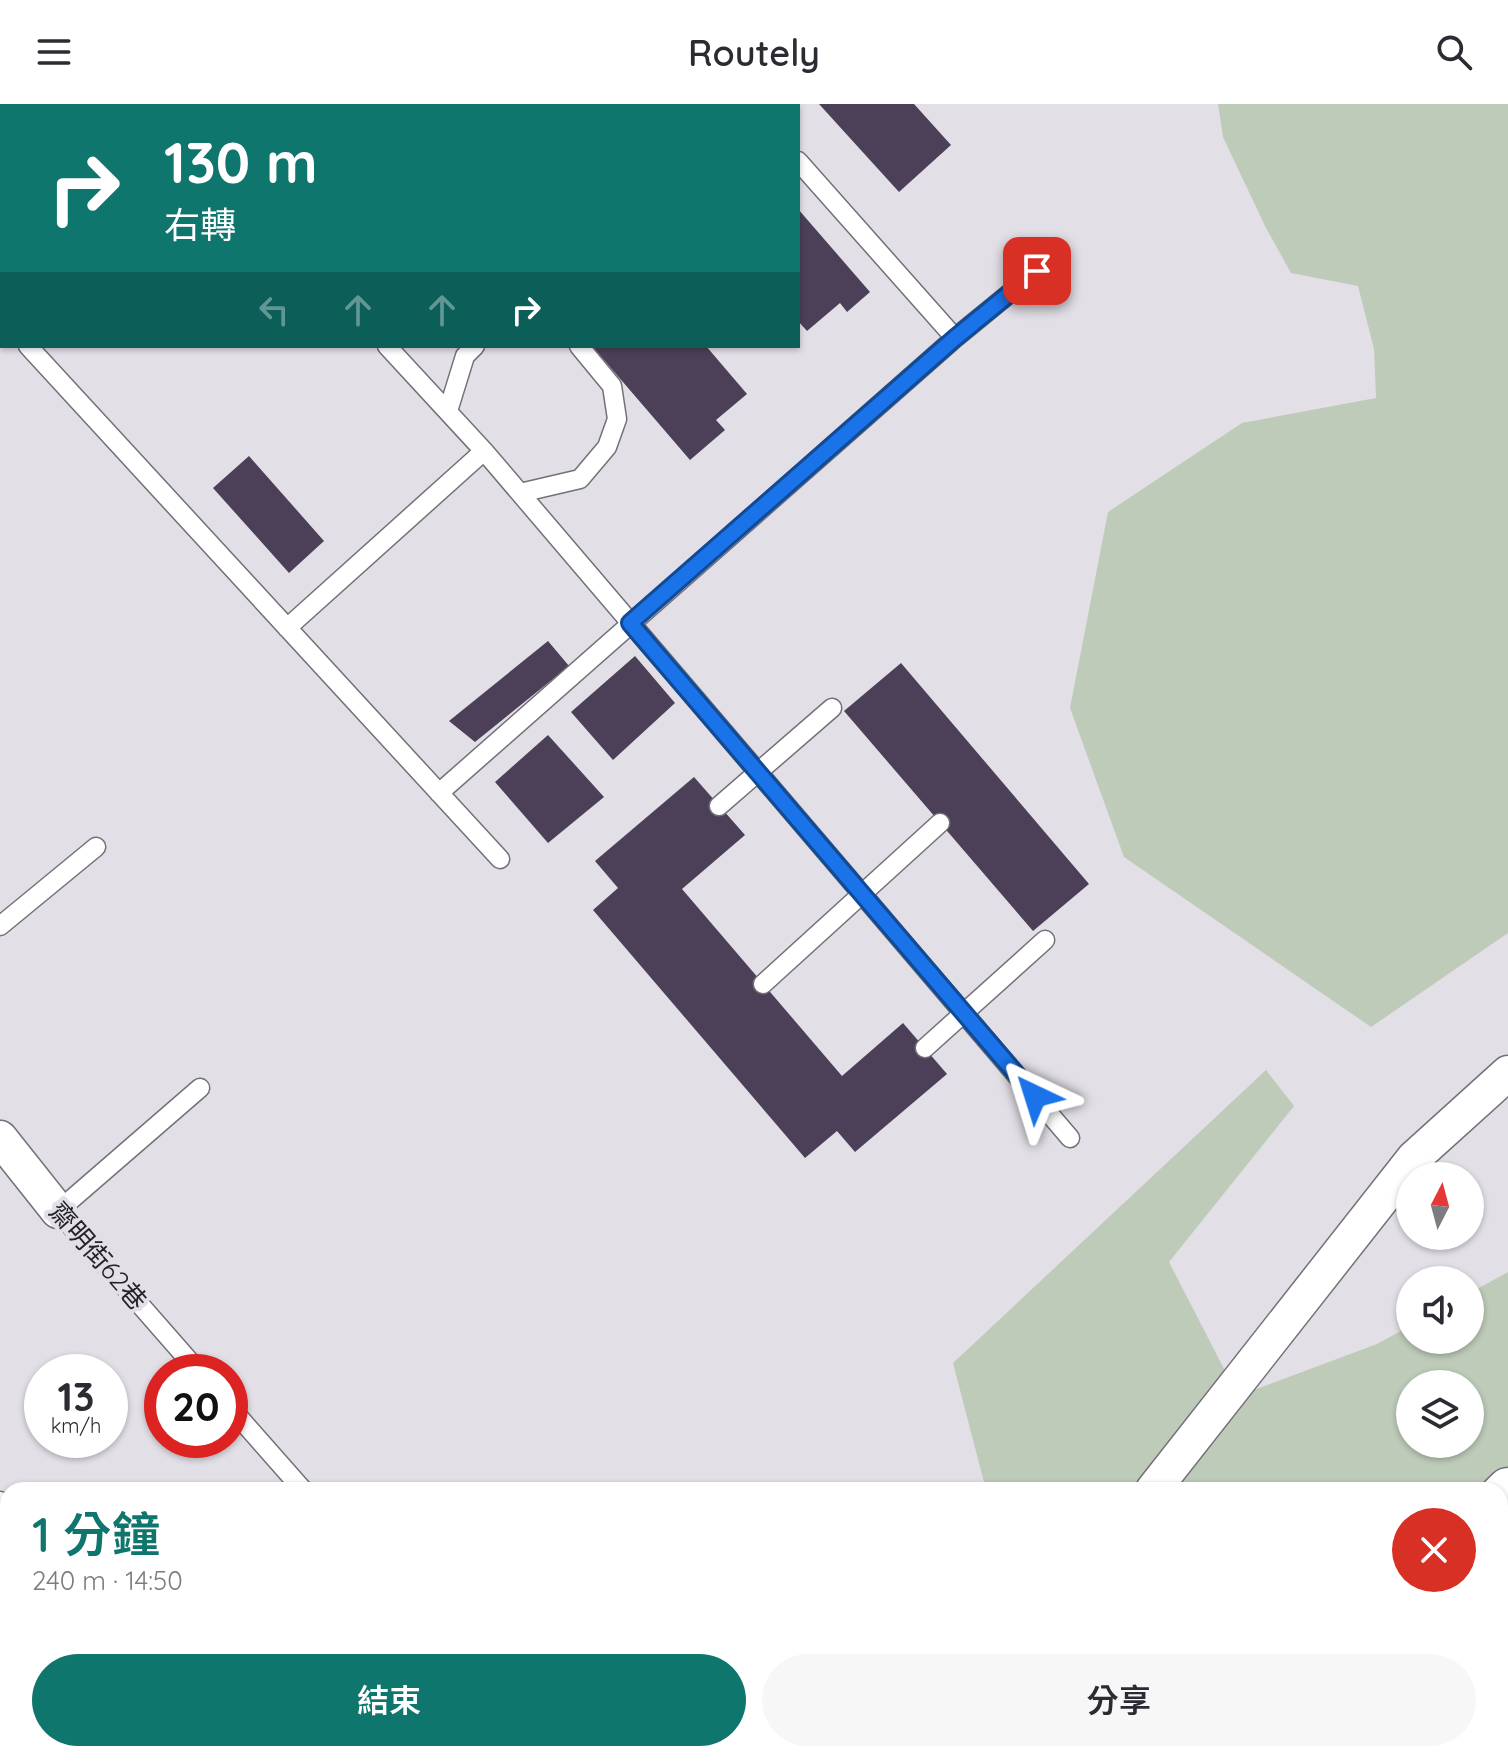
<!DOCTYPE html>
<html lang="zh-TW">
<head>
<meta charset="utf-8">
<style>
	body { margin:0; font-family:Quicksand,"Noto Sans TC",sans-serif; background:#f7f7f7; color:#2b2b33; height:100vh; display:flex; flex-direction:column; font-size:30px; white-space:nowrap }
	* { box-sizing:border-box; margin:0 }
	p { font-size:26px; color:#7c7c81 }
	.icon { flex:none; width:44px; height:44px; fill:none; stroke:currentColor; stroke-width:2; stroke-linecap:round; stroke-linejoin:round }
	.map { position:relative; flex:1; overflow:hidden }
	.side { position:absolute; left:0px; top:1378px; width:1508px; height:280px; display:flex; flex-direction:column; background:#fff; border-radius:24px 24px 0 0; box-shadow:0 2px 6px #0004 }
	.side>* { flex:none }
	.hud { position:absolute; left:0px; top:0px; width:800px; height:244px; box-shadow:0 2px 6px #0004; background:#0f766e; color:#fff; overflow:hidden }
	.needle { width:52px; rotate:6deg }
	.controls { position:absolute; left:1396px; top:1058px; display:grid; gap:16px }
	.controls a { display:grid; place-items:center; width:88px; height:88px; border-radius:50%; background:#fff; box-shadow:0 2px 6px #0004; font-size:40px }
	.speed { position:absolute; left:24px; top:1250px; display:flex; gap:16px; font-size:40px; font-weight:700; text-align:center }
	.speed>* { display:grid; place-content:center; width:104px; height:104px; border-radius:50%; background:#fff; box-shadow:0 2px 6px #0004; line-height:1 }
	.speed small { font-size:20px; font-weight:400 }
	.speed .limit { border:12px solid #d22; background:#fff; color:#111 }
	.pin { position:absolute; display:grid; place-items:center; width:68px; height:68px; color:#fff; margin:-34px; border-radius:16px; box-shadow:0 4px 12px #0006 }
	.me { position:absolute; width:88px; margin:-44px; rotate:319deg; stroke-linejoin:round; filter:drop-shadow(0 0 6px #0008) }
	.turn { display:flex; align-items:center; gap:28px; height:168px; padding:0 32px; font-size:36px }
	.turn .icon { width:104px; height:104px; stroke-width:2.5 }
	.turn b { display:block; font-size:56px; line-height:68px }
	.lanes { display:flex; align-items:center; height:76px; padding:0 32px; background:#0003; justify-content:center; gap:40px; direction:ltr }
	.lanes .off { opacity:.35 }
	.round { display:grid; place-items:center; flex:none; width:84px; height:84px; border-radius:42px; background:#f7f7f7 }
	.summary { display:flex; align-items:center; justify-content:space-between; height:136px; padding:0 32px }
	h1 { font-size:48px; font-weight:600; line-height:60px; color:#0f766e }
	.button { display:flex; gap:16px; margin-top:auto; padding:16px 32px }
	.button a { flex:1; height:92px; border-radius:48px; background:#0f766e; color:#fff; font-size:32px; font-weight:600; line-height:92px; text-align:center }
	.button a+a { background:#f7f7f7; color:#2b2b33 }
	header { display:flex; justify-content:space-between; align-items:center; height:104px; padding:0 32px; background:#fff; font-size:36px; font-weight:600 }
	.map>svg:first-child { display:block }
</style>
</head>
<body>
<header><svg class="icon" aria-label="menu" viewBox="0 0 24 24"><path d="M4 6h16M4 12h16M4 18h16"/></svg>Routely<svg class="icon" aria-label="search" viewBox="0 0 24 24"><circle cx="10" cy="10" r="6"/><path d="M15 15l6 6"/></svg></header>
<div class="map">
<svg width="1508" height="1658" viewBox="0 0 1508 1658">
	<rect width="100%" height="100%" fill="#e2dfe6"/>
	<path fill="#becbb9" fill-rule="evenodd" d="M 1218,0 L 1508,0 L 1508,829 L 1371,923 L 1124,753 L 1070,604 L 1108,408 L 1242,319 L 1376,294 L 1374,245 L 1358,182 L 1291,169 L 1265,122 L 1223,33 Z
		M 1266,966 L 1294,1002 L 1169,1158 L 1238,1292 L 1377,1240 L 1410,1222 L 1410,1236 L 1470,1236 L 1470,1189 L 1508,1168 L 1508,1363 L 1480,1386 L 986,1386 L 953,1259 ZM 1410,1280 L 1470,1280 L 1470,1340 L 1410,1340 Z
		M 1508,1494 L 1508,1658 L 1414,1658 L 1416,1650 L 1500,1650 L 1500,1501 Z"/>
	<path fill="#4b4058" d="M 819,0 L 914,0 L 951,41 L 899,88 Z
		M 798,105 L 870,188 L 847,208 L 840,199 L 807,227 L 798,217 Z
		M 592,242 L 706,242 L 747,290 L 716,316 L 725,326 L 690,356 Z
		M 249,352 L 324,437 L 289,469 L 213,384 Z
		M 548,537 L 569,562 L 475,638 L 449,617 Z
		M 635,552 L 675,599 L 613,656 L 571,608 Z
		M 901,559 L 1089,780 L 1033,827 L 844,607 Z
		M 548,631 L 604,693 L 548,739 L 495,678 Z
		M 694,673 L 745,731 L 682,785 L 842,972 L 903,919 L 947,970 L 855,1048 L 837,1027 L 805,1054 L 593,806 L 618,784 L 595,757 Z"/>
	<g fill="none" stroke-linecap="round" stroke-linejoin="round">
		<g stroke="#737077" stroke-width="21">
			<path id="service" d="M 338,0 L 340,2
				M 748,0 L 749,2
				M 531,2 L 534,0
				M 798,57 L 955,234 L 1037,167
				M 0,211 L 2,214
				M 28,242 L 500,755
				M 387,242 L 484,347
				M 448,307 L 465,252 L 475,242
				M 520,389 L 580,375 L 607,343 L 617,315 L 612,282 L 579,242
				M 287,524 L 484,347 L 1070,1034
				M 439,689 L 955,234
				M 719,702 L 832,604
				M 0,822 L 96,743
				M 763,880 L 940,719
				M 925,944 L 1045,836
				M 199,1268 L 58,1107 L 200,984
				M 230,1303 L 303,1386
				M 0,1397 L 8,1406
				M 219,1650 L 226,1658
				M 536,1650 L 543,1658"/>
		</g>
		<g stroke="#737077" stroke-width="37">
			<path id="minor" d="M 21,2 L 22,0
				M 0,53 L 2,50
				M 0,1034 L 58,1107
				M 1153,1386 L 1414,1054 L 1508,969
				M 1100,1650 L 1105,1658
				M 891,1658 L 891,1650"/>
		</g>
		<g stroke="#737077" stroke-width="45">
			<path id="tertiary" d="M 1500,1393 L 1508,1385
				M 1334,1658 L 1336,1650"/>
		</g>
		<path stroke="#807e82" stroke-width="5" stroke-dasharray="2 6" stroke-linecap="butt" d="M 1500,1635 L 1508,1623
			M 1484,1658 L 1490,1650"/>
		<use href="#service" stroke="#fff" stroke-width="18"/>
		<use href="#minor" stroke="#fff" stroke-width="34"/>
		<use href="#tertiary" stroke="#fff" stroke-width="42"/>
	</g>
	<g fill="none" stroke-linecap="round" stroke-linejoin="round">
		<g stroke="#114b97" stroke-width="20">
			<path id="route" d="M 1035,992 L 630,519 L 955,234 L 1037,167"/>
		</g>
		<use href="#route" stroke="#1a73e8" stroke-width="14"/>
	</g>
	<g text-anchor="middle" stroke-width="8" stroke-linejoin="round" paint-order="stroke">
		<g font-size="26" fill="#242325" stroke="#e2dfe6">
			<text transform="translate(98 1152) rotate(49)" y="9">齋明街62巷</text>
		</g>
	</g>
</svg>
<div class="controls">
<a><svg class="needle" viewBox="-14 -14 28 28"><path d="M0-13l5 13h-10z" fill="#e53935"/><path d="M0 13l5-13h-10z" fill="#7c7c81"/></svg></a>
<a><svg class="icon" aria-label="sound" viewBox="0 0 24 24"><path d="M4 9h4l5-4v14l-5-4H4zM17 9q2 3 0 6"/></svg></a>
<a><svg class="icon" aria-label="layers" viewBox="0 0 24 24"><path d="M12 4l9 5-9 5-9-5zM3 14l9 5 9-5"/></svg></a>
</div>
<div class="speed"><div>13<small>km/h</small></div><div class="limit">20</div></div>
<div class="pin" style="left:1037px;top:167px;background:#d93025"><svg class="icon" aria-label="arrive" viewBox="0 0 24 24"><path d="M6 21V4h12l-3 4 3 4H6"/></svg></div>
<svg class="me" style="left:1035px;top:992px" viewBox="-20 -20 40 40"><path d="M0-17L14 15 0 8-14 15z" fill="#1a73e8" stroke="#fff" stroke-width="4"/></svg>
<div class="hud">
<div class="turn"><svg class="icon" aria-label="right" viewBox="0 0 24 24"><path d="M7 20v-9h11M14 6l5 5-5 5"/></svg><div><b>130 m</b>右轉</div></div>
<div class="lanes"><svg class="icon off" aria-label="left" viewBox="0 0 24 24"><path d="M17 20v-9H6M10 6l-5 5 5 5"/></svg><svg class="icon off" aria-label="ahead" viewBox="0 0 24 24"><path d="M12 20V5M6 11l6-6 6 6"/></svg><svg class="icon off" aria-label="ahead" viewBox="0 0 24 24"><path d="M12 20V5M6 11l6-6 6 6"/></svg><svg class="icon" aria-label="right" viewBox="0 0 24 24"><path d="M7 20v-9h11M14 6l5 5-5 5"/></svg></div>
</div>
<section class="side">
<div class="summary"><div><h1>1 分鐘</h1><p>240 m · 14:50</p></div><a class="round" style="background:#d93025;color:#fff"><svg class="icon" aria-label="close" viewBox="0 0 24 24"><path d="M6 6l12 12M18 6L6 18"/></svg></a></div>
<div class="button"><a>結束</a><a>分享</a></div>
</section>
</div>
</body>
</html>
